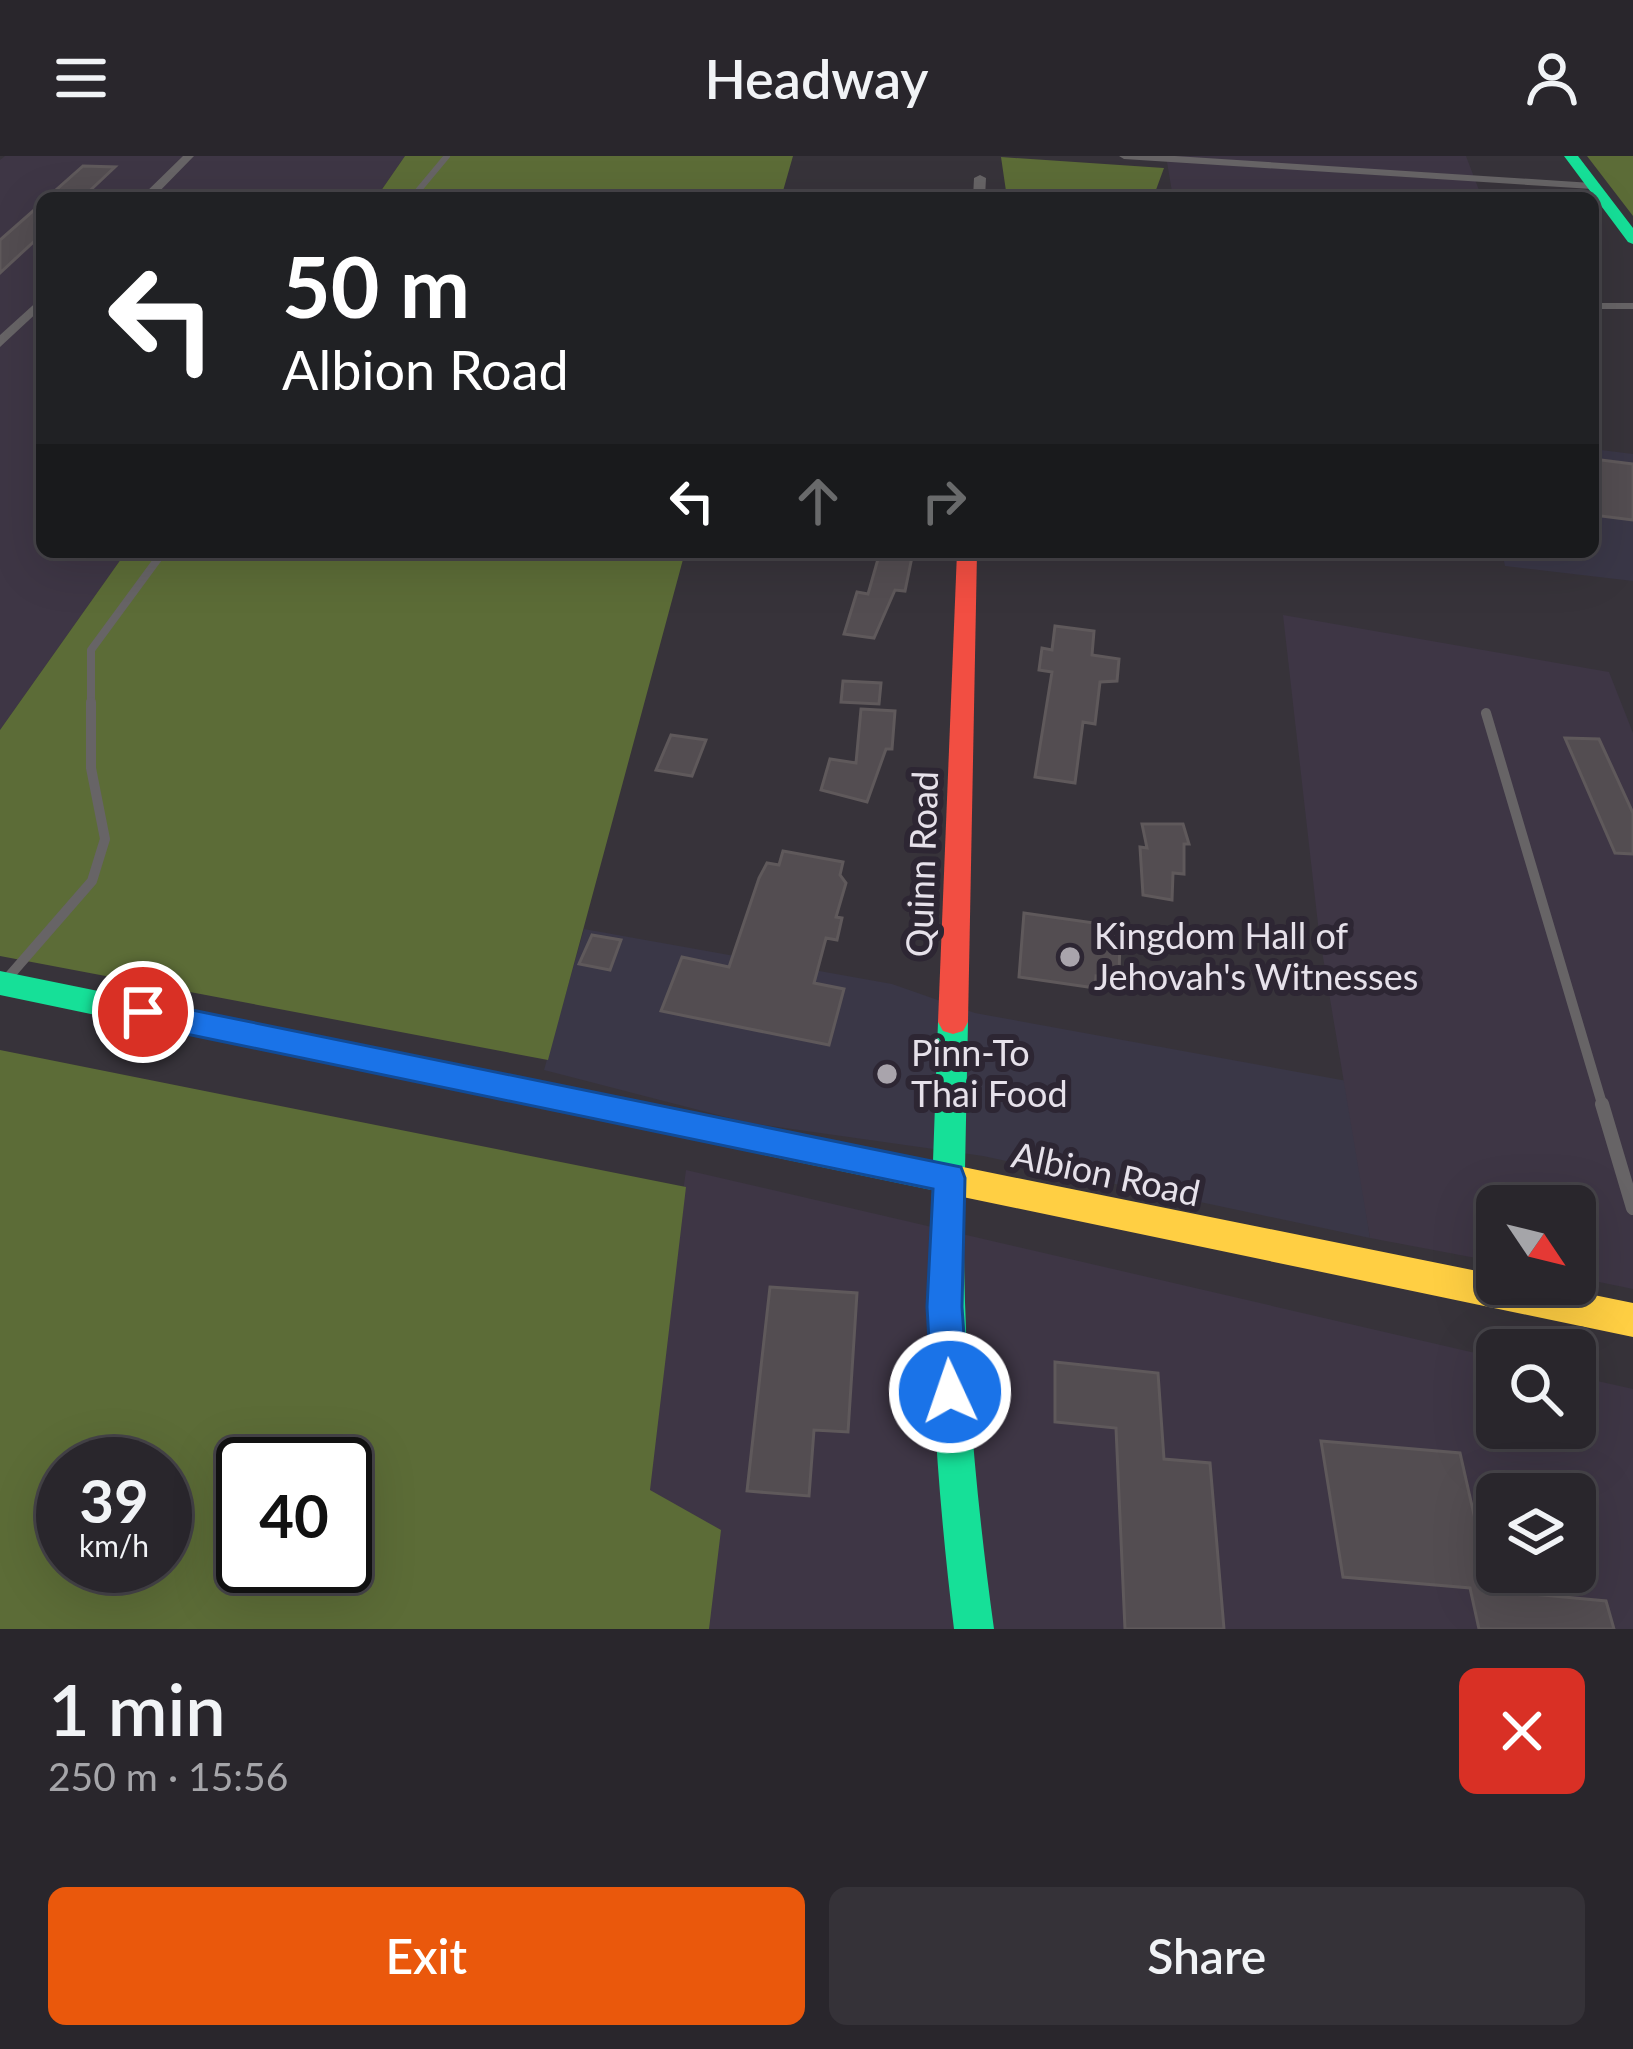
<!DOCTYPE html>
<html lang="en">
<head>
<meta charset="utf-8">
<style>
	body { margin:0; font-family:Lato,sans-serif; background:#353238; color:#f1f3f6; height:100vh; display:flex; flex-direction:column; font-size:45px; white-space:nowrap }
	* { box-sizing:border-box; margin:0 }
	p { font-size:39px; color:#a5a5a9 }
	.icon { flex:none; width:66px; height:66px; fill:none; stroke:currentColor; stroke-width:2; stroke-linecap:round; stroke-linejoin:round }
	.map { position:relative; height:1473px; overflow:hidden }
	.side { display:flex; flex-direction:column; background:#29262c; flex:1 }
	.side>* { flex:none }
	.banner { position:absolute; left:36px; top:36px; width:1563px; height:366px; border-radius:18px; box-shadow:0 12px 48px #0002,0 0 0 3px #454348; background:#202124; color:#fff; overflow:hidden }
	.needle { width:78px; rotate:125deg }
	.controls { position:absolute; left:1476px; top:1029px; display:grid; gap:24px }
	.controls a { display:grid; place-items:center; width:120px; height:120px; border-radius:18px; background:#29262c; box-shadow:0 12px 48px #0002,0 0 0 3px #454348; font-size:60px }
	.speed { position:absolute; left:36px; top:1281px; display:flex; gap:24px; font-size:60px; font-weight:700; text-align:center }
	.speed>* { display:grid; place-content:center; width:156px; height:156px; border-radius:50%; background:#29262c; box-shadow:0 12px 48px #0002,0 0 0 3px #454348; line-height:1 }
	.speed small { font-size:30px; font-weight:400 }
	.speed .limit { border:6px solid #111; border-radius:18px; background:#fff; color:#111 }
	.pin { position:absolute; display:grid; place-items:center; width:102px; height:102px; color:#fff; margin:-51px; border:6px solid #fff; border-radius:50%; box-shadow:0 3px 12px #0007 }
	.me { position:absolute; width:132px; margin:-66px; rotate:357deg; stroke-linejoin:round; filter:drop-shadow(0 0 9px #0008) }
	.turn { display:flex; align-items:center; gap:42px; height:252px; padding:0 48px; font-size:54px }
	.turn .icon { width:156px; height:156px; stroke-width:2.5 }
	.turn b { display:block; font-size:84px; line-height:102px }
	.lanes { display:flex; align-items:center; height:114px; padding:0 48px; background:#0003; justify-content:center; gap:60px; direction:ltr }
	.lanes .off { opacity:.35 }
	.round { display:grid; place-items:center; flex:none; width:126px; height:126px; border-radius:18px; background:#353238 }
	.head { display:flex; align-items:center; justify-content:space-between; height:204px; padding:0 48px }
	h1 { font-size:72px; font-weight:600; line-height:90px }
	.action { display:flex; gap:24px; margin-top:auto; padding:24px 48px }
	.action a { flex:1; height:138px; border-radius:18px; background:#ea580c; color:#fff; font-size:48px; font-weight:600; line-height:138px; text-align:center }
	.action a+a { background:#353238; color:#f1f3f6 }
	header { display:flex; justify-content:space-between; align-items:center; height:156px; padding:0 48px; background:#29262c; font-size:54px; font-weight:600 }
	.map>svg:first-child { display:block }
</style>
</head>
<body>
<header><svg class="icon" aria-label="menu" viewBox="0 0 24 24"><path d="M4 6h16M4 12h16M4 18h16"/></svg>Headway<svg class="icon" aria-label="person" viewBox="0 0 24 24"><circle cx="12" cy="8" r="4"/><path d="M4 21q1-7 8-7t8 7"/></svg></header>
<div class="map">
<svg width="1633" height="1473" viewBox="0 0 1633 1473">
	<rect width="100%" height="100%" fill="#37333a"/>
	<path fill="#3a3747" d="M 1593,293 L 1633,298 L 1633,425 L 1505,410 L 1502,396 L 1593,396 Z
		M 584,773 L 892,828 L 975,857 L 1347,925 L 1370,1082 L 983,1000 L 749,967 L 544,914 Z"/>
	<path fill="#3e3645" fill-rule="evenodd" d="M 5,0 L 405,0 L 376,42 L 42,42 L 42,396 L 126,396 L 0,574 L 0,4 Z
		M 1166,0 L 1466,0 L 1482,42 L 1173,42 Z
		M 1283,459 L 1609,516 L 1633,577 L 1633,1133 L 1575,1121 L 1575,1050 L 1497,1050 L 1497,1106 L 1370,1082 L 1319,777 Z
		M 686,1014 L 1497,1202 L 1497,1272 L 1575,1272 L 1575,1220 L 1633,1233 L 1633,1473 L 703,1473 L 713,1384 L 643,1329 ZM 1497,1338 L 1575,1338 L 1575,1416 L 1497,1416 Z"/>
	<path fill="#5c6c37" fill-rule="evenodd" d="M 405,0 L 793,0 L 781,42 L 376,42 Z
		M 1587,0 L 1633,0 L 1633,60 Z
		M 1001,1 L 1164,12 L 1153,42 L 1007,42 Z
		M 126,396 L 685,396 L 548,904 L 0,800 L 0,574 Z
		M 0,894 L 686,1031 L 650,1334 L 721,1374 L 709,1473 L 0,1473 ZM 165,1308 L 165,1410 L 63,1410 L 63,1308 ZM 345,1308 L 345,1410 L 243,1410 L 243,1308 Z"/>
	<path fill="#534d51" stroke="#5f595b" stroke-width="3" d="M 83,10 L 115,11 L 82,42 L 47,42 Z
		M 42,47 L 42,78 L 0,117 L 0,84 Z
		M 1593,303 L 1633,308 L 1633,364 L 1593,359 Z
		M 880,396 L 913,396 L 905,435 L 895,434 L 874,482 L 844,478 L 857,436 L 868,438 Z
		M 1055,470 L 1094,475 L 1092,499 L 1119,503 L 1117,525 L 1100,526 L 1095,568 L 1083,566 L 1075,627 L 1035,621 L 1052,516 L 1039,514 L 1042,492 L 1052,494 Z
		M 843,525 L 881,527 L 879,548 L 841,546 Z
		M 861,553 L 895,555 L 892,593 L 886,593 L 867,646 L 821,634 L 830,603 L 856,607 Z
		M 671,579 L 706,584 L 692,620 L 656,614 Z
		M 1565,582 L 1599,583 L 1633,657 L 1633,698 L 1615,697 Z
		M 1142,668 L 1183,668 L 1189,688 L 1184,688 L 1184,718 L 1173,717 L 1172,744 L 1143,739 L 1140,691 L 1147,692 Z
		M 783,695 L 843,706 L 840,719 L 846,727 L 836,761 L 842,762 L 837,784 L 826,782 L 814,827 L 844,833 L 829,889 L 661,855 L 682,801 L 729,811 L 759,722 L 767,707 L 779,709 Z
		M 1024,757 L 1101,768 L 1101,779 L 1120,781 L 1119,823 L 1096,820 L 1095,832 L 1019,821 Z
		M 592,779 L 621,784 L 610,814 L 579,808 Z
		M 770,1131 L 857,1137 L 848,1276 L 814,1274 L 809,1340 L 747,1335 Z
		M 1055,1206 L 1158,1217 L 1164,1303 L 1210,1307 L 1224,1473 L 1125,1473 L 1116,1272 L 1055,1266 Z
		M 1321,1285 L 1460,1297 L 1491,1434 L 1606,1445 L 1614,1473 L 1479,1473 L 1470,1432 L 1343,1421 Z"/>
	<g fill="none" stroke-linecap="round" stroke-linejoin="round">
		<path stroke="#676466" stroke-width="6" d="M 412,42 L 447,0
			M 1593,150 L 1633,150"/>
		<path stroke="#676466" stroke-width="8" d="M 91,549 L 91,494 L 163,396"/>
		<path stroke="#676466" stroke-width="10" d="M 1486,557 L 1603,951
			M 5,825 L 92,725 L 105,683 L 91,612 L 91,546"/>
		<path stroke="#676466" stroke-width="14" d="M 1602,948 L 1633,1052"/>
		<path fill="#676466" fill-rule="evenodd" d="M 183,0 L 194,0 L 153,42 L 140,42 Z
			M 1119,0 L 1175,0 L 1592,27 L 1598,30 L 1592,33 L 1124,3 Z
			M 980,19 L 986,22 L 985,42 L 973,42 L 974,22 Z
			M 42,141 L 42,152 L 0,191 L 0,179 Z"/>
		<path fill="#16e098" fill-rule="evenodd" d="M 1564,0 L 1578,0 L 1633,72 L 1633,88 L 1628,86 Z
			M 0,815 L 933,1005 L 938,866 L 943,857 L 953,854 L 963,857 L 968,866 L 965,1013 L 974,1025 L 964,1037 C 962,1184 974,1328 994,1473 L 954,1473 C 936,1326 927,1182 932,1034 L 0,839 Z"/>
		<path fill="#ffcf43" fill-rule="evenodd" d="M 958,1010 L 1497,1119 L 1497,1128 L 1540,1128 L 1633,1147 L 1633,1181 L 958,1040 L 947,1035 L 942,1025 L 947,1015 Z"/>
		<path fill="#f24e42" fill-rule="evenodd" d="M 957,396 L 977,396 L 968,866 L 963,875 L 953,878 L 943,875 L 938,866 Z"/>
	</g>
	<path fill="#1a73e8" stroke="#114b97" stroke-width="3" d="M 143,844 L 961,1011 L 965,1022 L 962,1151 L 968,1236 L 963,1249 L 950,1254 L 937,1249 L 932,1236 L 927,1151 L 933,1033 L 143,869 L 133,865 L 129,856 L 133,848 Z"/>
	<g fill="#a9a4ac" stroke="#2d2633" stroke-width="4.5">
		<circle cx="1070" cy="801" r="12"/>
		<circle cx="887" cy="918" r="12"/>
	</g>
	<g text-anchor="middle" stroke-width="12" stroke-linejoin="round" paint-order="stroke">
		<g font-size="36" fill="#e6e1ea" stroke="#2d2633">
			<text transform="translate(922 708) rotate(-88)" y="13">Quinn Road</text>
			<text transform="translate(1106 1018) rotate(12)" y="13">Albion Road</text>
		</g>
		<g font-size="36" fill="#e6e1ea" stroke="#2d2633" text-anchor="start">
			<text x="1094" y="793">Kingdom Hall of<tspan x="1094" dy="41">Jehovah's Witnesses</tspan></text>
			<text x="911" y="910">Pinn-To<tspan x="911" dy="41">Thai Food</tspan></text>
		</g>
	</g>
</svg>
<div class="controls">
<a><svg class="needle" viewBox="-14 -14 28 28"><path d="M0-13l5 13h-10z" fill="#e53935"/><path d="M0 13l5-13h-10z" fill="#a5a5a9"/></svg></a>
<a><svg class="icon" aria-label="search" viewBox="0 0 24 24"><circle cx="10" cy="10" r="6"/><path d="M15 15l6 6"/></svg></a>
<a><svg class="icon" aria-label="layers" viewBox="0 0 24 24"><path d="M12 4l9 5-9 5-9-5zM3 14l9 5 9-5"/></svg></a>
</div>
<div class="speed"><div>39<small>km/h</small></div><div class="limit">40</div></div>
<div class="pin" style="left:143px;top:856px;background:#d93025"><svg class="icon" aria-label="arrive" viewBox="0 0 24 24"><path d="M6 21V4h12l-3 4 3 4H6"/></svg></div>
<svg class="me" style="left:950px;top:1236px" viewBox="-20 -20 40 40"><circle r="17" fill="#1a73e8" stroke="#fff" stroke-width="3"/><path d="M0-11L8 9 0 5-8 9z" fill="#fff"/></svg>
<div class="banner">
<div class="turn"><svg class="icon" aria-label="left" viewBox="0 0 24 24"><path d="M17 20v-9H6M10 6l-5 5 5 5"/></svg><div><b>50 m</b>Albion Road</div></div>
<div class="lanes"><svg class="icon" aria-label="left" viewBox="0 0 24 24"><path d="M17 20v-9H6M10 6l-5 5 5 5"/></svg><svg class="icon off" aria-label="ahead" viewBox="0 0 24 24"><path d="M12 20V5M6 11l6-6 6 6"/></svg><svg class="icon off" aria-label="right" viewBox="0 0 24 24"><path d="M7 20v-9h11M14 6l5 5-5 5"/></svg></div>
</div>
</div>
<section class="side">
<div class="head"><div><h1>1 min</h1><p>250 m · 15:56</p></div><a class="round" style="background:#d93025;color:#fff"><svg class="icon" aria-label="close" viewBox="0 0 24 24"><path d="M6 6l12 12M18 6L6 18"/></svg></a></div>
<div class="action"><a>Exit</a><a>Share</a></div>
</section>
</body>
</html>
